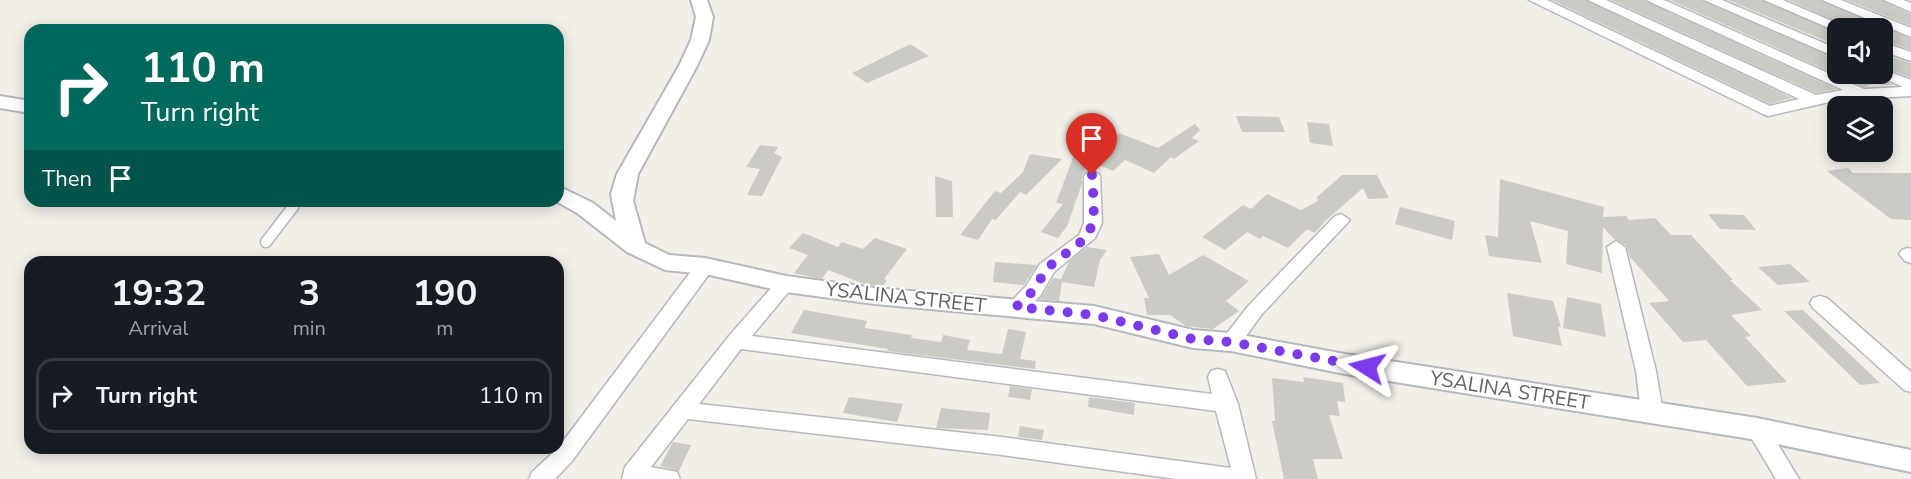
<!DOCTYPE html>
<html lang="en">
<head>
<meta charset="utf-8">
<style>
	body { margin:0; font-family:"Nunito Sans",sans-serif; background:#20242c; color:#f1f3f6; height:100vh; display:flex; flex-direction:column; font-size:22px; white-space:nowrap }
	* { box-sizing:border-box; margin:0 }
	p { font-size:20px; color:#9ea1a6 }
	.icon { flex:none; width:33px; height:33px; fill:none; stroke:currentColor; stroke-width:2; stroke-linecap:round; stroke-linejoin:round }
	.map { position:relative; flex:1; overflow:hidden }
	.drawer { position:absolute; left:24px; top:256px; width:540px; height:198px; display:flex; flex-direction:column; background:#171b24; border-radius:18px; box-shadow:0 3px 15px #0003 }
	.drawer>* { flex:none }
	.guide { position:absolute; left:24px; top:24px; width:540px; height:183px; border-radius:18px; box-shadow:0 3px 15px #0003; background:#00695c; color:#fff; overflow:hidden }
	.buttons { position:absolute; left:1827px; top:18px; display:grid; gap:12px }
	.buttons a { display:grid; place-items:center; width:66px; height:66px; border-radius:12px; background:#171b24; box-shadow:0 3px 15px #0003; font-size:30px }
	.pin { position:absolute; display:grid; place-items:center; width:51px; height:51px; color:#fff; margin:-62px -26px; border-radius:50% 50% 50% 0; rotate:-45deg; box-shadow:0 0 6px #0007 }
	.pin .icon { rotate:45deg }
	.me { position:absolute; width:66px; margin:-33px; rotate:279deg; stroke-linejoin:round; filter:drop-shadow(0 0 4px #0008) }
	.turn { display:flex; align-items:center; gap:21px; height:126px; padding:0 18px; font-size:27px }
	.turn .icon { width:78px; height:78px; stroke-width:2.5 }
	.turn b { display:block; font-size:42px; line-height:51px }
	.then { display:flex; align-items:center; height:57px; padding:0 18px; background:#0003; gap:12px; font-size:22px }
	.eta { display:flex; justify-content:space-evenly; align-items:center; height:102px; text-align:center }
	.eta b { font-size:36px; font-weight:700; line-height:42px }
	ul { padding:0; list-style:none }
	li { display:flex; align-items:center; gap:18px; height:75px; margin:0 12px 9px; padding:0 6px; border:3px solid #363941; border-radius:18px }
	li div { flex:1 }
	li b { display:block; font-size:22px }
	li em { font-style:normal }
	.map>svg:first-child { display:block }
</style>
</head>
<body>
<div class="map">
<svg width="1911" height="479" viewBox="0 0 1911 479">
	<rect width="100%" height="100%" fill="#f1efe8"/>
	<path fill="#cccac5" d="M 1552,0 L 1586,0 L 1792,98 L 1770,104 Z
		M 1611,0 L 1644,0 L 1836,89 L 1816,93 Z
		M 1670,0 L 1702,0 L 1838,60 L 1838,74 L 1873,74 L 1893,85 L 1873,84 L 1864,87 Z
		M 1728,0 L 1762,0 L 1838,33 L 1838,46 Z
		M 1789,0 L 1820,0 L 1911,39 L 1911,50 L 1882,40 L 1882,28 L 1850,28 Z
		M 1847,0 L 1882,0 L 1911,14 L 1911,26 Z
		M 910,44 L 929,56 L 867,83 L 852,73 Z
		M 1882,54 L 1911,63 L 1911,78 L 1882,67 Z
		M 1236,116 L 1279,117 L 1285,132 L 1242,132 Z
		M 1307,122 L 1329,124 L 1333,146 L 1310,143 Z
		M 1195,124 L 1200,130 L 1192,138 L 1199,141 L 1174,159 L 1171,157 L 1154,173 L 1125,160 L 1113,171 L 1090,161 L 1082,175 L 1082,184 L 1067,226 L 1058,238 L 1041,232 L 1063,204 L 1056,203 L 1077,147 L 1096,133 L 1113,141 L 1119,133 L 1158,148 Z
		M 760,145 L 778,147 L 774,153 L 782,157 L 762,196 L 747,195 L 760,169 L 746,167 Z
		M 1030,154 L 1062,159 L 1026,195 L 1020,192 L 996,220 L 992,219 L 978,240 L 960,235 L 995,191 L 1001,193 L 1023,172 Z
		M 1848,168 L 1853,173 L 1911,173 L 1911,220 L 1891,219 L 1827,171 Z
		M 1342,175 L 1377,175 L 1389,198 L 1368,199 L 1363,188 L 1325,221 L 1315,233 L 1307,229 L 1288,248 L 1263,236 L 1260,239 L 1247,232 L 1225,250 L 1202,237 L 1243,205 L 1251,209 L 1267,194 L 1301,210 L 1318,201 L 1317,197 Z
		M 935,176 L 952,181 L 953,217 L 936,217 Z
		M 1500,179 L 1604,207 L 1603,217 L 1626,216 L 1629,220 L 1655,218 L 1671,235 L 1691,235 L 1733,280 L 1730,280 L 1762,310 L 1731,315 L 1751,336 L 1745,337 L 1787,382 L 1747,386 L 1706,340 L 1683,342 L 1649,303 L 1669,301 L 1630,257 L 1626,245 L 1614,239 L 1603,227 L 1602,273 L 1566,264 L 1568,231 L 1530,221 L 1542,263 L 1489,256 L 1485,235 L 1498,237 Z
		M 1400,207 L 1455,221 L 1452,240 L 1395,224 Z
		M 1708,214 L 1744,215 L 1756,230 L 1720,229 Z
		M 803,233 L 838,247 L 842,242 L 863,249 L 875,238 L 907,249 L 884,279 L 887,280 L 883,286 L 867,285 L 828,270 L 822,279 L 807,276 L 794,273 L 808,255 L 789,248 Z
		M 1087,247 L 1107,250 L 1100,260 L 1094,287 L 1062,282 L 1059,301 L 1040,299 L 1053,278 L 1061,279 L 1069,262 Z
		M 1159,254 L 1169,275 L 1203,255 L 1249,281 L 1226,301 L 1239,311 L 1213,329 L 1186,326 L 1170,315 L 1147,315 L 1144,298 L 1149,298 L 1130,257 Z
		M 995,262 L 1037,265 L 1024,285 L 993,282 Z
		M 1790,264 L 1810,282 L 1778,285 L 1758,267 Z
		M 1507,293 L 1553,301 L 1561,327 L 1558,327 L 1562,346 L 1513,336 Z
		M 1567,297 L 1601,304 L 1606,337 L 1563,328 Z
		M 804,310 L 867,321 L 865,328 L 912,335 L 911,338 L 941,342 L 943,335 L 970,340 L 967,350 L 1002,354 L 1008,329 L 1026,332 L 1020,359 L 1036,361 L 1035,369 L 887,351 L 888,349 L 791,333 Z
		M 1803,310 L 1880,383 L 1860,385 L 1784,311 Z
		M 1303,377 L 1343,383 L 1345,402 L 1337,401 L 1340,416 L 1329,415 L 1343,459 L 1313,459 L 1318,479 L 1284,479 L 1272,421 L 1275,421 L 1272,378 L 1304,382 Z
		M 1010,386 L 1032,389 L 1030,400 L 1008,397 Z
		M 849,397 L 903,404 L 897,422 L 843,413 Z
		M 1089,397 L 1135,403 L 1134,415 L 1088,407 Z
		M 941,408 L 990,413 L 988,430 L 936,428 Z
		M 1020,426 L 1044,430 L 1042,440 L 1018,437 Z
		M 673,442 L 691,445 L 679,471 L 660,466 Z"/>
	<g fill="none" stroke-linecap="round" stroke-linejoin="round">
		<g stroke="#b5b8bc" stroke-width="10">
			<path id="service-far1" d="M 291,208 L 297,201"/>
		</g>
		<g stroke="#b5b8bc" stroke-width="13">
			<path id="service" d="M 266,242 L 293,207"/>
		</g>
		<g stroke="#b5b8bc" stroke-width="3">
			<path id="minor" d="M 1529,0 L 1547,0 L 1770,106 L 1799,99 L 1588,0 L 1606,0 L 1816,95 L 1843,90 L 1646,0 L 1664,0 L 1864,89 L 1903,87 L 1875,74 L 1882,74 L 1882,69 L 1911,80 L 1911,96 L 1838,100 L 1768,116 L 1763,114 Z
				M 1704,0 L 1722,0 L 1838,49 L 1838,58 Z
				M 1764,0 L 1783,0 L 1848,28 L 1836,31 Z
				M 1822,0 L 1841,0 L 1911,28 L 1911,37 Z
				M 1884,0 L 1903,0 L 1911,3 L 1911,12 Z
				M 1882,42 L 1911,52 L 1911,61 L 1882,51 Z
				M 1092,170 L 1100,175 L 1102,223 L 1095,238 L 1054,272 L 1040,296 L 1023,312 L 1009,312 L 1006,307 L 1026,286 L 1040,264 L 1079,235 L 1084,223 L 1084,175 Z
				M 1341,214 L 1350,220 L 1262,314 L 1238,347 L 1231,349 L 1224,347 L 1221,342 L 1224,337 L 1249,305 L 1335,216 Z
				M 1616,241 L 1625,247 L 1656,371 L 1663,412 L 1660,418 L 1652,420 L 1644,418 L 1641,412 L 1636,371 L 1607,247 Z
				M 1908,248 L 1911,249 L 1911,263 L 1905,261 L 1899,254 L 1902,250 Z
				M 705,260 L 712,262 L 714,266 L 712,270 L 572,461 L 555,479 L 529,479 L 532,472 L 558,448 L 698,262 Z
				M 786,278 L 793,279 L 795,284 L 752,336 L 1212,394 L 1208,377 L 1211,371 L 1218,369 L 1225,371 L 1238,404 L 1256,479 L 1176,479 L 1002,455 L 688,419 L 651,467 L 677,472 L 680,479 L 622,479 L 625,467 L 729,336 L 779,279 ZM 741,349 L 1216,411 L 1231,468 L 1002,437 L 699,404 Z
				M 1820,296 L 1827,298 L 1911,372 L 1911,392 L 1904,390 L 1813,308 L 1810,303 L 1813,298 Z
				M 1757,420 L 1765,423 L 1799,479 L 1776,479 L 1746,429 L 1749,423 Z"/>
		</g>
		<g stroke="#b5b8bc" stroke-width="4">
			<path id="tertiary" d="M 691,0 L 707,0 L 713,17 L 709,40 L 697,66 L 638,174 L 633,201 L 645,243 L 669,255 L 705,258 L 786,276 L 875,288 L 1094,306 L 1193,330 L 1231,333 L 1345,354 L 1757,418 L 1911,450 L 1911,472 L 1757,440 L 1345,374 L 1231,351 L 1193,348 L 1094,324 L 875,304 L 786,292 L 705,274 L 665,270 L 627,252 L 577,213 L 556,201 L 558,186 L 593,203 L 616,221 L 611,194 L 617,174 L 679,66 L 691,40 L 696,17 Z
				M 0,96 L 30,101 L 30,113 L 0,108 Z"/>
		</g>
		<use href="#service-far1" stroke="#fff" stroke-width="8"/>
		<use href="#service" stroke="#fff" stroke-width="10"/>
		<use href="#minor" fill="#fff" fill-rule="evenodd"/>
		<use href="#tertiary" fill="#fff" fill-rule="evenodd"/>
	</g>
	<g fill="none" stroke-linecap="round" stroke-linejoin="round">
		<path stroke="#7c3aed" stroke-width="10" stroke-dasharray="0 18" d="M 1092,175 L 1094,206 L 1093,223 L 1086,238 L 1047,268 L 1033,291 L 1016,307 L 1094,315 L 1193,339 L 1231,342 L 1367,367"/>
	</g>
	<g text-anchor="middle" stroke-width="4.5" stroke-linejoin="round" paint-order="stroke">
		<g font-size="20" fill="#5f6368" stroke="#fff">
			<text transform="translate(906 297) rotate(6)" y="7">YSALINA STREET</text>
			<text transform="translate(1510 390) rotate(9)" y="7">YSALINA STREET</text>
		</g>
	</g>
</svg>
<div class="buttons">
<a><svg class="icon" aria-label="sound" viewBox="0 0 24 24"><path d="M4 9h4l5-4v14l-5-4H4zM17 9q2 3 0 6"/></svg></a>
<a><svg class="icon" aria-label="layers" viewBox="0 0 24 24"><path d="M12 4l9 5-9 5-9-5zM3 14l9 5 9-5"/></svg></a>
</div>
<div class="pin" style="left:1092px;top:175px;background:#d93025"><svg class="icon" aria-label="arrive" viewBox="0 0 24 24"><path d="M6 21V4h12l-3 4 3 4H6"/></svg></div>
<svg class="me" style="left:1367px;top:367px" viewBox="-20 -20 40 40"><path d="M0-17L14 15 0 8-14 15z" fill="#7c3aed" stroke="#fff" stroke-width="4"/></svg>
<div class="guide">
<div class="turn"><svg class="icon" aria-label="right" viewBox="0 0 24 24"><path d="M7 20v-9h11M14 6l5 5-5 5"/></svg><div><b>110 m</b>Turn right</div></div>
<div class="then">Then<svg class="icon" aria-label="arrive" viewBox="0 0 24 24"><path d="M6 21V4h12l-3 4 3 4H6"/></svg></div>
</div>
<section class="drawer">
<div class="eta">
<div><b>19:32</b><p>Arrival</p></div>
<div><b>3</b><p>min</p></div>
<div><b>190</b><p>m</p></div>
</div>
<ul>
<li><svg class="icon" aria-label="right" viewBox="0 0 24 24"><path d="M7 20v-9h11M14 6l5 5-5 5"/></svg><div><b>Turn right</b></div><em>110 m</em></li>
</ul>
</section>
</div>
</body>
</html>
